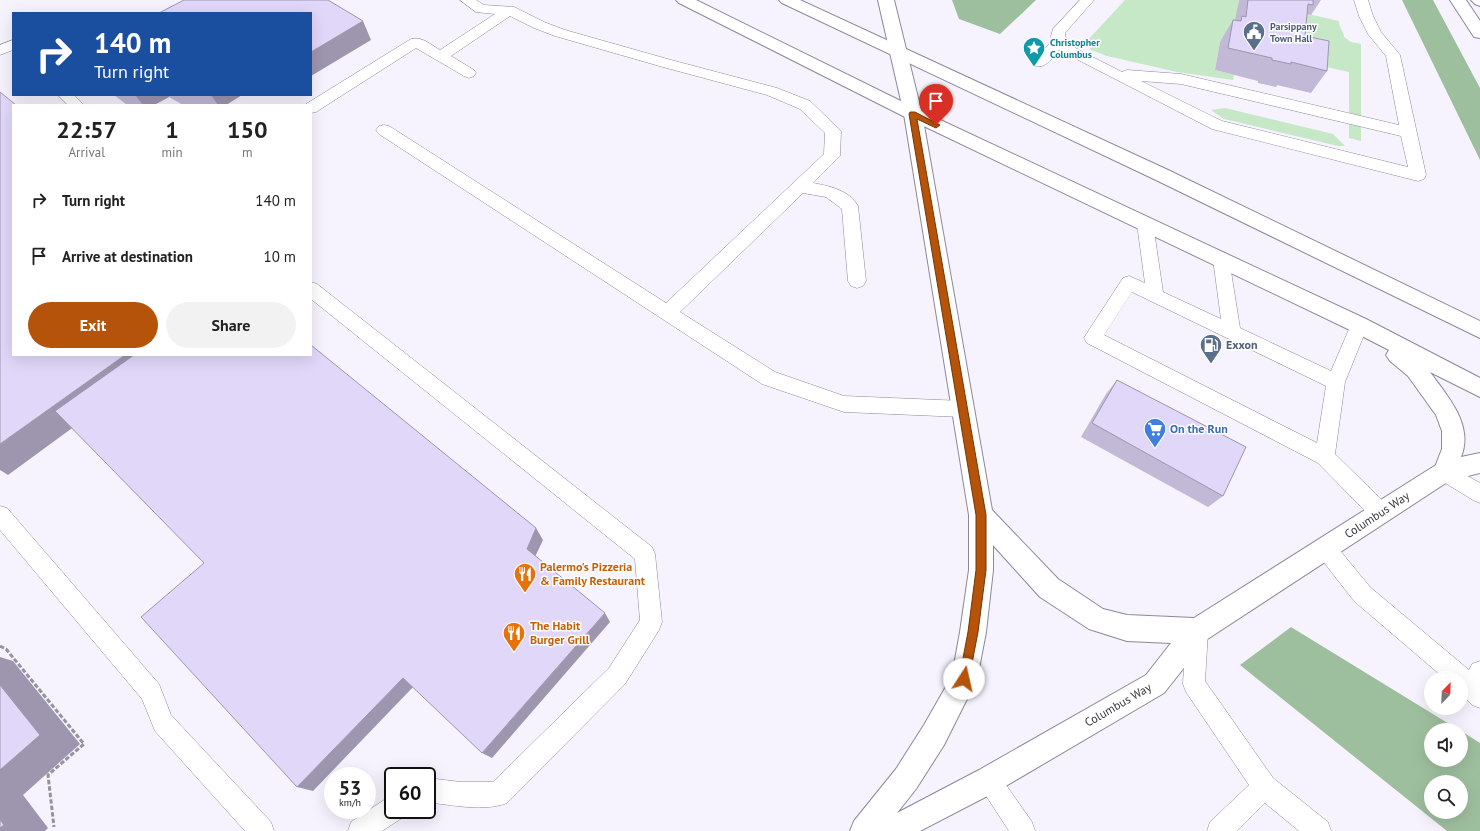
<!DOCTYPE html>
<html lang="en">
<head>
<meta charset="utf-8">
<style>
	body { margin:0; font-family:"PT Sans",sans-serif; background:#f2f2f2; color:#222; height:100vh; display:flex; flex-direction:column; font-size:15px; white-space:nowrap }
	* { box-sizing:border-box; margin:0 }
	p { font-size:13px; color:#767676 }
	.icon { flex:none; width:22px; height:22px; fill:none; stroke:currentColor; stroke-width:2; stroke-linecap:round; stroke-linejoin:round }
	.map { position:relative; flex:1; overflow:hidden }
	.panel { position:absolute; left:12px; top:104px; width:300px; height:252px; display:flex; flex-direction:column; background:#fff; border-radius:0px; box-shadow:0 4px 16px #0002 }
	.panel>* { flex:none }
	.guide { position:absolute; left:12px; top:12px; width:300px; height:84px; border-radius:0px; box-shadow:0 4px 16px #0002; background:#1a4fa0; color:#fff; overflow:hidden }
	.needle { width:26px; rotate:23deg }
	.buttons { position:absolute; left:1424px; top:671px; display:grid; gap:8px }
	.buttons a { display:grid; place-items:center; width:44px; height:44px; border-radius:50%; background:#fff; box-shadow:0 4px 16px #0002; font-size:20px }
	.speed { position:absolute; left:324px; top:767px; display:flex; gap:8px; font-size:20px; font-weight:700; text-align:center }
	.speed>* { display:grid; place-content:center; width:52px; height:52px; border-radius:50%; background:#fff; box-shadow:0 4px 16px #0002; line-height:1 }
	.speed small { font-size:10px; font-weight:400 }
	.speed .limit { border:2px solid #111; border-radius:6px; background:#fff; color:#111 }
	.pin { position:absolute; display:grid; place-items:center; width:34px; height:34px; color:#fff; margin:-41px -17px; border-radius:50% 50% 50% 0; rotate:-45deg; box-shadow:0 0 4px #0007 }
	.pin .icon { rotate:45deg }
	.me { position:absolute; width:44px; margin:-22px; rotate:10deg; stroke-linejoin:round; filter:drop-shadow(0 0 3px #0008) }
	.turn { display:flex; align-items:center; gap:14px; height:84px; padding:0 16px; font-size:18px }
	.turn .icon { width:52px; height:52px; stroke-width:2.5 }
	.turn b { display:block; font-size:28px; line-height:34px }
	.eta { display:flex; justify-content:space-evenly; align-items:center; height:68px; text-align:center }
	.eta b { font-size:24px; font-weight:700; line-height:28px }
	.button { display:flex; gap:8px; margin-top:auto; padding:8px 16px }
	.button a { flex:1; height:46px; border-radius:24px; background:#b45309; color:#fff; font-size:16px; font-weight:700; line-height:46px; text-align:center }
	.button a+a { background:#f2f2f2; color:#222 }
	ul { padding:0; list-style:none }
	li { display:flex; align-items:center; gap:12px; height:56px; padding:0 16px }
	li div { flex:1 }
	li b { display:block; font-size:15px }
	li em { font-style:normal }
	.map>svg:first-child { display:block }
</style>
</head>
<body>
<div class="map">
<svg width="1480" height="831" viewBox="0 0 1480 831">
	<rect width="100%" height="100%" fill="#f6f3fe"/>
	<path fill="#c6e8c7" d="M 1125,0 L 1239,0 L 1232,40 L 1220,43 L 1215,70 L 1234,75 L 1233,80 L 1177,72 L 1107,56 L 1091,50 L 1085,43 Z
		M 1299,12 L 1339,21 C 1339,29 1344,31 1344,37 L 1351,42 L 1361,44 L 1361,141 L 1349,138 L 1349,72 L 1290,59 Z
		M 1225,108 L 1333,134 L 1345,146 L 1338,146 L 1224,119 L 1211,110 Z"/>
	<path fill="#9ebf9e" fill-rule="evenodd" d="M 952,0 L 1036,0 L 1000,34 L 959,19 Z
		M 1402,0 L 1433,0 L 1480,88 L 1480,160 Z
		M 1291,627 L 1459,730 L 1431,730 L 1431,760 L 1461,760 L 1461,731 L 1480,743 L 1480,831 L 1447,831 L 1240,665 ZM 1431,782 L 1461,782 L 1461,812 L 1431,812 Z"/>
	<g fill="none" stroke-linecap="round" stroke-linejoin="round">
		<g stroke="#8c8898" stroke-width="1">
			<path id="lane" d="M 460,0 L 476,0 L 484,5 L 514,7 L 544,22 L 565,30 L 671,60 L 777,88 L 810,101 L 841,131 L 840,156 L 813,183 C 829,186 849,190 858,206 L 866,281 L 863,286 L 857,288 L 851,286 L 848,281 L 842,209 L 826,197 L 803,193 L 680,312 L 775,372 L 844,396 L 963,401 L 970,403 L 972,409 L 970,415 L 963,417 L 844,412 L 762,384 L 379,134 L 376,130 L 379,126 L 384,125 L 389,126 L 666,303 L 824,154 L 825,133 L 800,109 L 767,95 L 663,67 L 555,36 L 534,28 L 510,16 L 451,56 L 474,70 L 476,73 L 474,76 L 469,78 L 464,76 L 416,48 L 316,112 L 311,113 L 311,105 L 306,104 L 411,39 C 422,36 431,45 440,50 L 495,14 L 476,12 Z
				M 1080,0 L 1094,0 L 1065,33 L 1066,40 L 1077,49 L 1122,72 L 1127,70 L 1181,74 L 1399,125 L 1386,56 L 1368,34 L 1359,16 L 1354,0 L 1368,0 L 1373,16 L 1381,32 L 1400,55 L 1426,175 L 1424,179 L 1418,181 L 1212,129 L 1059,50 C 1052,58 1046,69 1034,66 L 1032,63 L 1034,60 L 1052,41 L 1051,36 L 1053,29 ZM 1141,81 L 1181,84 L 1401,136 L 1408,167 L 1222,121 Z
				M 13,40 L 13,50 L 0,55 L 0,45 Z
				M 58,95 L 74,95 L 84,105 L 68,105 Z
				M 1145,218 L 1151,220 L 1153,224 L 1163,292 L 1221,319 L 1213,259 L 1215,254 L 1221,253 L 1227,254 L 1229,259 L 1240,328 L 1331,371 L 1353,320 L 1359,318 L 1365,320 L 1368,325 L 1345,382 L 1335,454 L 1387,505 L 1390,512 L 1387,519 L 1380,521 L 1373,519 L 1318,463 L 1087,343 L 1084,338 L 1087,333 L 1123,278 L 1129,276 L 1145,283 L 1137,224 L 1139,220 ZM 1132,292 L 1326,386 L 1317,443 L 1104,335 Z
				M 311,282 L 317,284 L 652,547 L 655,554 L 662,622 L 659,630 L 625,684 L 507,803 C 485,812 450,805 427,802 L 427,778 L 461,782 L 493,782 L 609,668 L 640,620 L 635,559 L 311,299 Z
				M 1444,463 L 1480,483 L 1480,503 L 1473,500 L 1437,478 L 1434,472 L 1437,466 Z
				M 0,506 L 7,508 L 159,684 L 171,715 L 271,822 L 274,831 L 245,831 L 155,731 L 142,699 L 0,530 Z
				M 1326,539 L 1333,542 L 1370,587 L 1469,670 L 1472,664 L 1480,661 L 1480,708 L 1472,705 L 1461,693 L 1461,678 L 1444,678 L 1354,601 L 1319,556 L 1316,549 L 1319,542 Z
				M 1197,620 L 1205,623 L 1208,631 L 1205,681 L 1273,778 L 1328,822 L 1331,831 L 1299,831 L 1265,803 L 1237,831 L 1207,831 L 1210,822 L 1249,785 L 1186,692 L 1183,684 L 1186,631 L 1189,623 Z
				M 989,768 L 997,772 L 1032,822 L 1035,831 L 1009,831 L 981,788 L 977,780 L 981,772 Z
				M 393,797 L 393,810 L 405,810 L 402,818 L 382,831 L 348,831 L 351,822 L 384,800 Z"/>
		</g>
		<g stroke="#8c8898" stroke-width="2">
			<path id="primary" d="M 878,0 L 894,0 L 922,114 L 992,510 L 1058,579 L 1103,609 L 1127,615 L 1194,618 L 1436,465 L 1444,462 L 1452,465 L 1455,472 L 1452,479 L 1206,640 L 1164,693 L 999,790 L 920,831 L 850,831 L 854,821 L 896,769 L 924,725 L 952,676 L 960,632 L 969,570 L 969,515 L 904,114 ZM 993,545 L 1040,597 L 1089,629 L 1127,641 L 1171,643 L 1146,675 L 979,770 L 897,813 L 916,789 L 944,745 L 977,679 L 986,632 L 993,570 Z"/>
		</g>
		<g stroke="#8c8898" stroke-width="2">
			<path id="highway" d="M 676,0 L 696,0 L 919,110 L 1366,319 L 1480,378 L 1480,397 L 1430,372 C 1448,397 1474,425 1461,457 L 1480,453 L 1480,473 L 1444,482 L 1436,479 L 1433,472 L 1442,449 L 1442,431 L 1436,415 L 1408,376 L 1390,361 L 1386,355 L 1389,350 L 1352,331 L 907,118 L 679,3 Z
				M 779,0 L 800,0 L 1168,170 L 1480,321 L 1480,338 L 1156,180 L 782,3 Z
				M 1450,0 L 1466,0 L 1480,21 L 1480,38 L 1474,37 Z
				M 1471,0 L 1480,0 L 1480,6 L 1475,4 Z"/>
		</g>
		<path stroke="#95939b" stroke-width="3" stroke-dasharray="4.5 2" stroke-linecap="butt" d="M 0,646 L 6,649 L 84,744 L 48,775 L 54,827"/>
		<use href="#lane" fill="#fff" fill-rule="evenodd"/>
		<use href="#primary" fill="#fff" fill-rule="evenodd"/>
		<use href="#highway" fill="#fff" fill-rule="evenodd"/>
	</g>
	<path fill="#c1b9d6" d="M 1239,0 L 1321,0 L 1311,15 L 1307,14 L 1305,36 L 1327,71 L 1311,93 L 1277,85 L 1276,87 L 1258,83 L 1258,81 L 1215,70 L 1220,42 L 1233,20 L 1235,20 Z
		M 114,95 L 242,95 L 226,105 L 183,105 L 169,97 L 154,105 L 127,105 Z
		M 1117,380 L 1223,496 L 1208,507 L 1081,437 L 1106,394 Z"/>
	<path fill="#9d96ae" d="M 363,21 L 371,40 L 311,76 L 311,52 Z
		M 135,95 L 168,95 L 169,97 L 154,105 L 143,105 Z
		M 211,95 L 242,95 L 226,105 L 218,105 Z
		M 125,355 L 172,355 L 8,475 L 0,470 L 0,444 Z
		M 536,528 L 543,540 L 534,559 L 527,549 Z
		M 605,613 L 610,622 L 492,758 L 482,753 Z
		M 0,657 L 13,661 L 80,744 L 23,795 L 48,828 L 45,831 L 0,831 Z
		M 403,678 L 415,685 L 313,791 L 297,787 Z"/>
	<path fill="#e0d7f9" stroke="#9d96ae" d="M 184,0 L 328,0 L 363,21 L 311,52 L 311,13 L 159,13 Z
		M 1248,0 L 1313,0 L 1313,5 L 1308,4 L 1305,36 L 1329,41 L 1327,71 L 1291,62 L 1291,64 L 1272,60 L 1272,58 L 1228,48 L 1233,20 L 1241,21 L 1242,16 L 1246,17 Z
		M 0,92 L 16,105 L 13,105 L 13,355 L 125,355 L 0,444 Z
		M 311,345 L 536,528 L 527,549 L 605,613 L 482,753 L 403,678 L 297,787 L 141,617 L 204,563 L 55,411 L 134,355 L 311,355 Z
		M 1117,380 L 1246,447 L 1223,496 L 1092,423 Z
		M 0,685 L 40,735 L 0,770 Z
		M 0,820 L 4,825 L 0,828 Z"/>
	<path fill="#b45309" stroke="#753606" d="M 910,112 L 915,112 L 940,125 L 936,128 L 917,119 L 986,515 L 986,570 L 978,632 L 969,679 L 968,683 L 964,684 L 960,683 L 959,679 L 968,632 L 976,570 L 976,515 L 909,114 Z"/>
	<defs>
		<g id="civic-pin" transform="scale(1.15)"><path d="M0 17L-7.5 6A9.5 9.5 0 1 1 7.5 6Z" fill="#5c6f8a" stroke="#fff"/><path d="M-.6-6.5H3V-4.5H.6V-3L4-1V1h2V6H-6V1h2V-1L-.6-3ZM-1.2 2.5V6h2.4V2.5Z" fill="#fff"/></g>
		<g id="sight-pin" transform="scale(1.15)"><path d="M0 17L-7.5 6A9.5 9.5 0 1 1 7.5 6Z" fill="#0f9aa8" stroke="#fff"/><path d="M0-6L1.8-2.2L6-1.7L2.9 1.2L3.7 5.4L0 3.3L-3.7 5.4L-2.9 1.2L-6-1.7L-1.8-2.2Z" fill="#fff"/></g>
		<g id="fuel-pin" transform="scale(1.15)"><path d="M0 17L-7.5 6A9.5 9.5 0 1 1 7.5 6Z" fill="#5c6f8a" stroke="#fff"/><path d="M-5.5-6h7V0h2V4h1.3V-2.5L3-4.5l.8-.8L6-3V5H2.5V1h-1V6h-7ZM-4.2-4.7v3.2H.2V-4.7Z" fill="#fff"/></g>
		<g id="supermarket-pin" transform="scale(1.15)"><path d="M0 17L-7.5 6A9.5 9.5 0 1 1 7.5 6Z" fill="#3f7fe0" stroke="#fff"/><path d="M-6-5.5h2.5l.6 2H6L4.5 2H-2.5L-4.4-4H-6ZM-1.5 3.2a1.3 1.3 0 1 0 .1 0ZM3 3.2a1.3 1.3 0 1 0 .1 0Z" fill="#fff"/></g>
		<g id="restaurant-pin" transform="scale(1.15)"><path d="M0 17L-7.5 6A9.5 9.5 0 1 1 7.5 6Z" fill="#e8710a" stroke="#fff"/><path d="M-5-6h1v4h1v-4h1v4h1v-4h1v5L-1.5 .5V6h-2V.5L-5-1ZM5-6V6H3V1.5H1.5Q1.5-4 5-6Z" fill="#fff"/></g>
	</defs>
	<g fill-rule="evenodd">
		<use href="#civic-pin" x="1254" y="32"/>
		<use href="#sight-pin" x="1034" y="48"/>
		<use href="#fuel-pin" x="1211" y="345"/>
		<use href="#supermarket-pin" x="1155" y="429"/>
		<use href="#restaurant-pin" x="525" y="574"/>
		<use href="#restaurant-pin" x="514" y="633"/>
	</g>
	<g text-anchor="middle" stroke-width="3" stroke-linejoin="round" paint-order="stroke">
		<g font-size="10" font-weight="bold" fill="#4e5e75" stroke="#fff" text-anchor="start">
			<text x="1270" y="30">Parsippany<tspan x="1270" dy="12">Town Hall</tspan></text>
		</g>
		<g font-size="10" font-weight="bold" fill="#0d838f" stroke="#fff" text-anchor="start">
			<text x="1050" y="46">Christopher<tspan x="1050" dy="12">Columbus</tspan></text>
		</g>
		<g font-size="12" font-weight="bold" fill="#4e5e75" stroke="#fff" text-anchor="start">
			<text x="1226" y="349">Exxon</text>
		</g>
		<g font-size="12" font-weight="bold" fill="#366cbe" stroke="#fff" text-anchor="start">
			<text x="1170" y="433">On the Run</text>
		</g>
		<g font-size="12" fill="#38373d" stroke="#fff">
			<text transform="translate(1377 515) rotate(-33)" y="4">Columbus Way</text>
			<text transform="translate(1118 705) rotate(-30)" y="4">Columbus Way</text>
		</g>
		<g font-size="12" font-weight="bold" fill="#c56008" stroke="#fff" text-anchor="start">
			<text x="540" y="571">Palermo's Pizzeria<tspan x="540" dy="14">&amp; Family Restaurant</tspan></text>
			<text x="530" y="630">The Habit<tspan x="530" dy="14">Burger Grill</tspan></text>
		</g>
	</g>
</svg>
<div class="buttons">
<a><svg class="needle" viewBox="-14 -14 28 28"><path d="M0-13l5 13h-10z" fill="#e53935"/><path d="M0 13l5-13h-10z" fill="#767676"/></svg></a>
<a><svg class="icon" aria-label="sound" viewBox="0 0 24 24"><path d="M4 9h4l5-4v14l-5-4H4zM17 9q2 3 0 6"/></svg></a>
<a><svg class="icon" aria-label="search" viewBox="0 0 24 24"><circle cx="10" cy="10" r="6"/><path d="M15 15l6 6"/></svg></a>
</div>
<div class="speed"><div>53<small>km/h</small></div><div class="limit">60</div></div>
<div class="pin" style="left:936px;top:125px;background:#d93025"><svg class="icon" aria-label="arrive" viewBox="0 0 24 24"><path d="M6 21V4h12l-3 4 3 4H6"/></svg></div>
<svg class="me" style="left:964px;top:679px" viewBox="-20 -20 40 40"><circle r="19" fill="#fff"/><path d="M0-13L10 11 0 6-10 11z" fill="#b45309"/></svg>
<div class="guide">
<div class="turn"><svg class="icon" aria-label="right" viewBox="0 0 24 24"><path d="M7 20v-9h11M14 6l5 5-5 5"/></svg><div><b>140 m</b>Turn right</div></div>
</div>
<section class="panel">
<div class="eta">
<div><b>22:57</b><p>Arrival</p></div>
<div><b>1</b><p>min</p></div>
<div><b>150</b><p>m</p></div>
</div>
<ul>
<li><svg class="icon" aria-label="right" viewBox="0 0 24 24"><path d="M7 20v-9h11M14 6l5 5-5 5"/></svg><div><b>Turn right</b></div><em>140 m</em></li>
<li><svg class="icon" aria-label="arrive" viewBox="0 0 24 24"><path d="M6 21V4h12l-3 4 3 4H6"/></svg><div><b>Arrive at destination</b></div><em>10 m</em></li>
</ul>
<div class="button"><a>Exit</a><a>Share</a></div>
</section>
</div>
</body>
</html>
